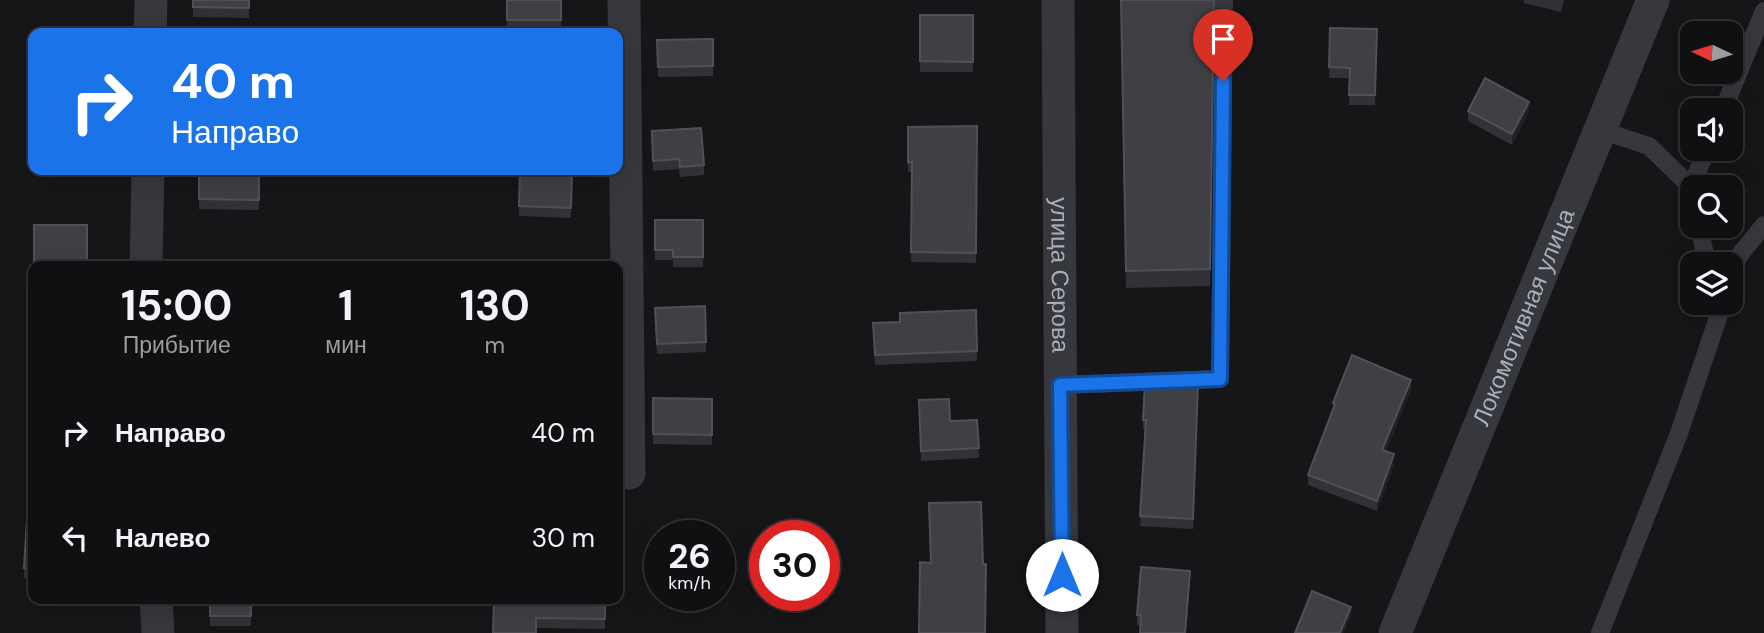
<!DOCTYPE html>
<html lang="ru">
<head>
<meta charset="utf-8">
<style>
	body { margin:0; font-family:"DM Sans",sans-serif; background:#1e1e20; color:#f1f3f6; height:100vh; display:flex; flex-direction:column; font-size:26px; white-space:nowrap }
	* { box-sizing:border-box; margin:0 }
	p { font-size:23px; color:#9c9d9f }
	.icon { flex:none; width:38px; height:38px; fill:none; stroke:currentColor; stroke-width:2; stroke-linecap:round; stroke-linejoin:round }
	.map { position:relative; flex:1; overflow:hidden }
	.sheet { position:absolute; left:28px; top:261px; width:595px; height:343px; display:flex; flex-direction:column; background:#101012; border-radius:14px; box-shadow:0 7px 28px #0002,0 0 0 2px #303032 }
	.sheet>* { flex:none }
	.guide { position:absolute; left:28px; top:28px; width:595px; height:147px; border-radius:14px; box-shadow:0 7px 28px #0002,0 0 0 2px #303032; background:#1a73e8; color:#fff; overflow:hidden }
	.needle { width:46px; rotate:274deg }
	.fabs { position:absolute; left:1680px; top:21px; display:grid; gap:14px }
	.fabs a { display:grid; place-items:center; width:63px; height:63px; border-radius:14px; background:#101012; box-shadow:0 7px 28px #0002,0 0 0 2px #303032; font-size:35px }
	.speed { position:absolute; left:644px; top:520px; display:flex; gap:14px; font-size:35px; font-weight:700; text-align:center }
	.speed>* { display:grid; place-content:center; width:91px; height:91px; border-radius:50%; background:#101012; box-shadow:0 7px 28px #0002,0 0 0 2px #303032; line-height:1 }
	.speed small { font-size:18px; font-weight:400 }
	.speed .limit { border:10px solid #d22; background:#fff; color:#111 }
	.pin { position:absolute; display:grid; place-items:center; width:60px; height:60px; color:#fff; margin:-72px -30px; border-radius:50% 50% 50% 0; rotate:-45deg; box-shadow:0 0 7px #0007 }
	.pin .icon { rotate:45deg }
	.me { position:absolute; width:77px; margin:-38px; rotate:0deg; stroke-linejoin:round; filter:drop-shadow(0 0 5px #0008) }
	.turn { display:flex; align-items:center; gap:24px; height:147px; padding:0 28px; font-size:32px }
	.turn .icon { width:91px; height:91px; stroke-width:2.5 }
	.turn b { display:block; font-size:49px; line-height:60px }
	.eta { display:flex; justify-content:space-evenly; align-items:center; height:119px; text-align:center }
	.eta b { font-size:42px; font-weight:700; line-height:49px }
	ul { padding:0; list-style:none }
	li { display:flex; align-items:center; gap:21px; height:105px; padding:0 28px }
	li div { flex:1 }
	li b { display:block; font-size:26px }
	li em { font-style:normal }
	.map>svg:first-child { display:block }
</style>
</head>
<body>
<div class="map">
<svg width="1764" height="633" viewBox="0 0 1764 633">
	<rect width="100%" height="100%" fill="#161618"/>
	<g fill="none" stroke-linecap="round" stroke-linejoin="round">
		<path stroke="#37383d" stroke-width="18" d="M 1723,110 L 1764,11
			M 1600,130 L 1649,146 L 1691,187
			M 1692,191 L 1691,187 L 1707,149
			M 1699,226 L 1707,264
			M 1731,279 L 1738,257 L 1764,225
			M 1060,385 L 1220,379 L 1224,0
			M 1600,633 L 1678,436 L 1723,303"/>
		<g stroke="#37383d" stroke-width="33">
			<path d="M 624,0 L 629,473"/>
			<path id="s1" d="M 1058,0 L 1062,633"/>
			<path d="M 150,33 L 151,0"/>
			<path d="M 146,266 L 148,170"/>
			<path d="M 156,598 L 158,633"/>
			<path id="s2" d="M 1395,633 L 1653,0"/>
		</g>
	</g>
	<path fill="#323236" d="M 193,0 L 249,0 L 249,18 L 193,17 Z
		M 507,0 L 561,0 L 561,30 L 507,30 Z
		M 1121,0 L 1214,0 L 1210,286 L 1126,288 Z
		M 1524,0 L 1564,0 L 1561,12 L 1524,3 Z
		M 920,15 L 973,15 L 973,72 L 920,72 Z
		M 1330,28 L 1377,29 L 1375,105 L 1349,105 L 1350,78 L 1329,78 Z
		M 713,39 L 713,76 L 658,77 L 657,40 Z
		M 1468,111 L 1529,112 L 1512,145 L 1468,121 Z
		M 977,126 L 976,263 L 911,262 L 912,172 L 908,172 L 908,127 Z
		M 652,131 L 704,165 L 704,175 L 680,177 L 679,169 L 653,171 Z
		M 39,170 L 87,170 L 86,177 L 39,173 Z
		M 199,170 L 259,170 L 259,210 L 199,209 Z
		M 520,170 L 572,173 L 571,218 L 519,216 Z
		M 655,220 L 703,220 L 703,267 L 673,267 L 673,260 L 655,260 Z
		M 705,306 L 706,352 L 657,354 L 655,318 Z
		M 976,310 L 977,361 L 875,365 L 873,323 L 900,322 Z
		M 1411,390 L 1386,451 L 1394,464 L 1377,511 L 1308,485 L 1308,475 L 1333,412 L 1333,403 Z
		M 1198,393 L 1193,529 L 1140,526 L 1145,430 L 1143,430 L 1143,420 Z
		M 653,398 L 712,399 L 712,445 L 653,444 Z
		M 919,400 L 950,421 L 977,420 L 979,458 L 921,461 Z
		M 33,519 L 33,579 L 24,578 L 24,568 Z
		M 1190,581 L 1186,633 L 1140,633 L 1140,625 L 1137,625 L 1137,615 Z
		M 210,598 L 251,598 L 251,626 L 210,626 Z
		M 494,598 L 605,598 L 605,629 L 536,628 Z"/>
	<path fill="#212124" d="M 1529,102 L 1529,112 L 1512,145 L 1512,134 Z
		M 1411,380 L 1411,390 L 1382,460 L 1382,450 Z
		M 1394,454 L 1394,464 L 1377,511 L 1377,501 Z
		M 1351,607 L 1351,617 L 1344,633 L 1340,633 Z"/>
	<path fill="#3f3f44" stroke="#4f5156" stroke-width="2" d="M 193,0 L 249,0 L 249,8 L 193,7 Z
		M 507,0 L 561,0 L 561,20 L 507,20 Z
		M 1121,0 L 1214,0 L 1210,269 L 1126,271 Z
		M 920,15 L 973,15 L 973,62 L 920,61 Z
		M 1330,28 L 1377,29 L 1375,95 L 1349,95 L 1350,68 L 1329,67 Z
		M 713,39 L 713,66 L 658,67 L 657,40 Z
		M 1485,78 L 1529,102 L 1512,134 L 1468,111 Z
		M 977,126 L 976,253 L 911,252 L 912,162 L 908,162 L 908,127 Z
		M 701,128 L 704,165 L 680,167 L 679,159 L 653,161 L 652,131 Z
		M 199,170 L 259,170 L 259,200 L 199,199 Z
		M 520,170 L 567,170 L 567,173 L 572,173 L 571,208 L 519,206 Z
		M 655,220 L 703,220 L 703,257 L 673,257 L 673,250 L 655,250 Z
		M 34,225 L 87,225 L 87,266 L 34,266 Z
		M 705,306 L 706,342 L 657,344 L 655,308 Z
		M 976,310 L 977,351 L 875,355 L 873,323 L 900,322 L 900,313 Z
		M 1352,355 L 1411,380 L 1382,450 L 1394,454 L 1377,501 L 1308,475 L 1335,404 L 1333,403 Z
		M 1145,383 L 1198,383 L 1193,519 L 1140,516 L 1146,420 L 1143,420 Z
		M 653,398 L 712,399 L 712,435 L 653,434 Z
		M 949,399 L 950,421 L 977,420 L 979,448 L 921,451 L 919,400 Z
		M 981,502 L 983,564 L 986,564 L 985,633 L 919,633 L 920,562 L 931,563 L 929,503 Z
		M 27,519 L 33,519 L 33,569 L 24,568 Z
		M 1141,567 L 1190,571 L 1185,633 L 1140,633 L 1141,615 L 1137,615 Z
		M 1312,591 L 1351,607 L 1340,633 L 1295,633 Z
		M 210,598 L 251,598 L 251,616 L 210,616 Z
		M 494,598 L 605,598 L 605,619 L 536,618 L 536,633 L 493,633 Z"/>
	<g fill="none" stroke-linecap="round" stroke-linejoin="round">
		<g stroke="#114b97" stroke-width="18">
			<path id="route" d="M 1062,575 L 1060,385 L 1220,379 L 1223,81"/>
		</g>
		<use href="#route" stroke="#1a73e8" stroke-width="12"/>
	</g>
	<g text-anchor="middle" stroke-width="7" stroke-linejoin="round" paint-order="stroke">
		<g font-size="24" fill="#a8adb8" stroke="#111113">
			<text dy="8" stroke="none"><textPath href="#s1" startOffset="275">улица Серова</textPath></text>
			<text dy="8" stroke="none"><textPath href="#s2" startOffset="341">Локомотивная улица</textPath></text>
		</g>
	</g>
</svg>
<div class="fabs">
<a><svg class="needle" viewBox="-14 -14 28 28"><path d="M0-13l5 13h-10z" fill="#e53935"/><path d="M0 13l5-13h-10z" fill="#9c9d9f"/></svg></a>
<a><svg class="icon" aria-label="sound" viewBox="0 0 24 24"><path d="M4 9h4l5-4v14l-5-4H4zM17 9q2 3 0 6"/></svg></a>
<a><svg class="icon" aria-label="search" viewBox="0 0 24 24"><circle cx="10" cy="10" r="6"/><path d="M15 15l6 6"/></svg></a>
<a><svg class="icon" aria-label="layers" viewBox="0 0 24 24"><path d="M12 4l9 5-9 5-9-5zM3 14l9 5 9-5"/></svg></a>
</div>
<div class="speed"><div>26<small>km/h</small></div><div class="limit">30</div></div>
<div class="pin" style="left:1223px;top:81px;background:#d93025"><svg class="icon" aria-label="arrive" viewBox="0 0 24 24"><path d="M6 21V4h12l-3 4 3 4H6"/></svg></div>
<svg class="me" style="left:1062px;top:575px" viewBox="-20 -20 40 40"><circle r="19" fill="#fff"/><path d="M0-13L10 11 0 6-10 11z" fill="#1a73e8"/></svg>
<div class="guide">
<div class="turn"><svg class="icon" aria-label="right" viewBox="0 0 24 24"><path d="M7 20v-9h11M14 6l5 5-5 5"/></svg><div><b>40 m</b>Направо</div></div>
</div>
<section class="sheet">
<div class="eta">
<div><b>15:00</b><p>Прибытие</p></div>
<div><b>1</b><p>мин</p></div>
<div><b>130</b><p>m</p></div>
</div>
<ul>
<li><svg class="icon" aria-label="right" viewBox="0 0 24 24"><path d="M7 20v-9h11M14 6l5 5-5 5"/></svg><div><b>Направо</b></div><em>40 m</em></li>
<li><svg class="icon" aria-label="left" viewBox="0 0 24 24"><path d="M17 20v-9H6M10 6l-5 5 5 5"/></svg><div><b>Налево</b></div><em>30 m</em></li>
</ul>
</section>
</div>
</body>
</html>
